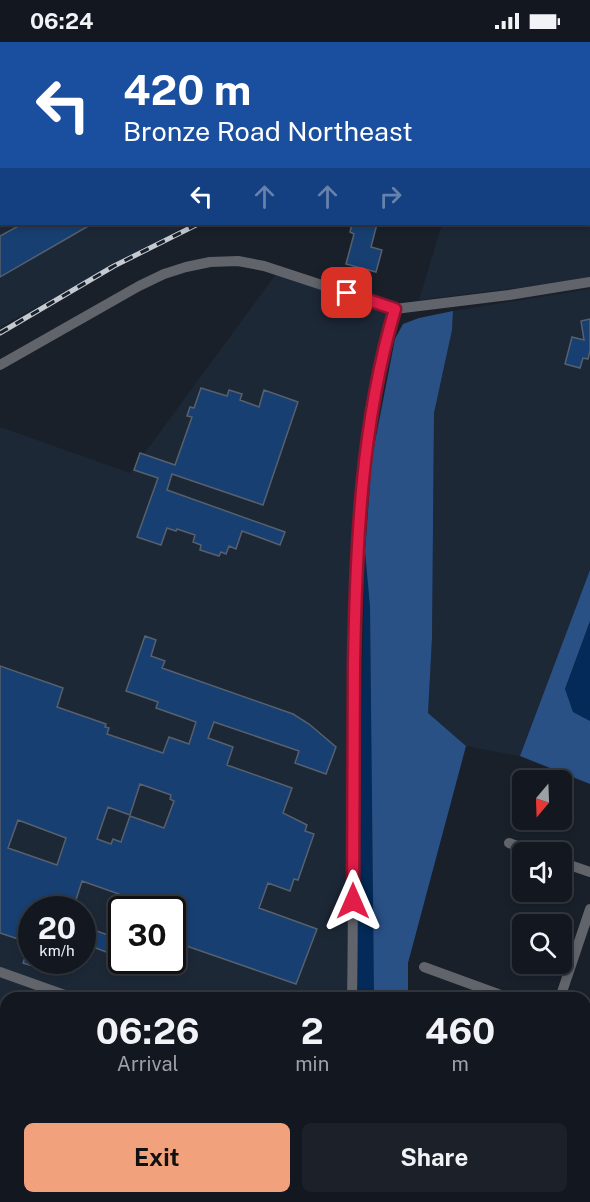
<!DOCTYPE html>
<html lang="en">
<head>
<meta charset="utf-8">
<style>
	body { margin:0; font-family:"Public Sans",sans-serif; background:#1c2129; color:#f1f3f6; height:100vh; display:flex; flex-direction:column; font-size:22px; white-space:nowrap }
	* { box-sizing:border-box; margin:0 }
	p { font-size:20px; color:#9da0a5 }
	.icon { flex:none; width:33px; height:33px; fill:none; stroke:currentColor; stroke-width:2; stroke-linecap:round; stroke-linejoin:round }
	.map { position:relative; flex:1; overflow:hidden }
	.panel { position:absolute; left:0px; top:950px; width:591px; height:212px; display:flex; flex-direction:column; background:#131820; border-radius:18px 18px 0 0; box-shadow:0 3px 9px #0003,0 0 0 2px #32373e }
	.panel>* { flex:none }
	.top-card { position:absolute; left:0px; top:0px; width:591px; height:183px; box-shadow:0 3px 9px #0003,0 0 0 2px #32373e; background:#1a4fa0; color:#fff; overflow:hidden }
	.needle { width:39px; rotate:199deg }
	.tools { position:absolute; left:512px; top:728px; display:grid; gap:12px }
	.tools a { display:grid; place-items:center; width:60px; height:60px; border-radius:9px; background:#131820; box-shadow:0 3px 9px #0003,0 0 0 2px #32373e; font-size:30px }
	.speed { position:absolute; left:18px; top:854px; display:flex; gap:12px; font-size:30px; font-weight:700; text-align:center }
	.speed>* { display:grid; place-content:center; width:78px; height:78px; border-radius:50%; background:#131820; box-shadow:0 3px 9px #0003,0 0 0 2px #32373e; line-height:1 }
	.speed small { font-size:15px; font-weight:400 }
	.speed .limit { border:3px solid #111; border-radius:9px; background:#fff; color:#111 }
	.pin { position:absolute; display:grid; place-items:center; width:51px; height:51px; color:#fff; margin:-26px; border-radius:12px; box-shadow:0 3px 9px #0006 }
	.me { position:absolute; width:66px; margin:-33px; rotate:0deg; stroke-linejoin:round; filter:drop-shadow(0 0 4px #0008) }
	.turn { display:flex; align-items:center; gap:21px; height:126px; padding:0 24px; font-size:27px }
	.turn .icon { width:78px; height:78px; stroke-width:2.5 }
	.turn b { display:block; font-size:42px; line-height:51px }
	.lanes { display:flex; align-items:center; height:57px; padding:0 24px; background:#0003; justify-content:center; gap:30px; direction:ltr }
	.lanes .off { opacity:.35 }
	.eta { display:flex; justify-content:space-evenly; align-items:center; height:102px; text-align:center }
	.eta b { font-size:36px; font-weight:700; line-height:42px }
	.cta { display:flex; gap:12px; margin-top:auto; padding:12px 24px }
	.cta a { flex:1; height:69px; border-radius:9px; background:#f1a17c; color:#111; font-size:24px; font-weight:700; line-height:69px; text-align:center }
	.cta a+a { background:#1c2129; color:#f1f3f6 }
	.status { display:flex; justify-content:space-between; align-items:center; height:42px; padding:0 30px; background:#131820; direction:ltr }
	.status svg { height:16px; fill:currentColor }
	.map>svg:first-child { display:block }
</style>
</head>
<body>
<div class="status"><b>06:24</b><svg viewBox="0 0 49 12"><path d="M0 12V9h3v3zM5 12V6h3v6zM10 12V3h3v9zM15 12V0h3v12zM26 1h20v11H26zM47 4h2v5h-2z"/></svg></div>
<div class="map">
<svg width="590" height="1160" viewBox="0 0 590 1160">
	<rect width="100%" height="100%" fill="#19202a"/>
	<path fill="#1d2837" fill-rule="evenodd" d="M 0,0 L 471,0 L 2,2 L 2,182 L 189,182 L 0,285 Z
		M 496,0 L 590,0 L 590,237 L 419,258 L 442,182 L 590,182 L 590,2 L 495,1 Z
		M 279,228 L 395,267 L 362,447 L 352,955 L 6,956 L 6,1155 L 362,1155 L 362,1160 L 0,1160 L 0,385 L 130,431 ZM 32,867 L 82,867 L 82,918 L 32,918 ZM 122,867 L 172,867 L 172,918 L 122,918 Z
		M 590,247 L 590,528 L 520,714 L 466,704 L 428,671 L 432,596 L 434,371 L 452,288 L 453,269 Z
		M 585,1139 L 590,1141 L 590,1160 L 428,1160 L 428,1155 L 585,1155 Z"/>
	<path fill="#032a58" d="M 365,509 L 370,565 L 374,955 L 356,956 Z
		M 590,579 L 590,679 L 573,670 L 565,648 Z"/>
	<path fill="#295186" d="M 453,269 L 452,288 L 434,371 L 432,596 L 428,671 L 466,704 L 408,921 L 408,955 L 374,955 L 370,565 L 365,509 L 372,415 L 395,297 L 403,282 L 419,276 Z
		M 590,528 L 590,579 L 565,647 L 573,670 L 590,679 L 590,742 L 520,714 Z
		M 362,1155 L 428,1155 L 428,1160 L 362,1160 Z"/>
	<path fill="#173f72" stroke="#57606c" stroke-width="1.5" fill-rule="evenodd" d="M 22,182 L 92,182 L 0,235 L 0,194 Z
		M 352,182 L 377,182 L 371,205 L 382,208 L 376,230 L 346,222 L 354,192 L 350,190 Z
		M 590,277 L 590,309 L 588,317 L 583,316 L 580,326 L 565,322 L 572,295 L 584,298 L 581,279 Z
		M 201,346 L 227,354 L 229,348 L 242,352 L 240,358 L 259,365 L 264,348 L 298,360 L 263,463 L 172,432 L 167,448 L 285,490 L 280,503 L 242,489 L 236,507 L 229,504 L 226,512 L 221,510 L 219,514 L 200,508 L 201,503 L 193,500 L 195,493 L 177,487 L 176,489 L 167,486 L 161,503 L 137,495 L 158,436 L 134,428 L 140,411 L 175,423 L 192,375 L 187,374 L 190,365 L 194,366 Z
		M 145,594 L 156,598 L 151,614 L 165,619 L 162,626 L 293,672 L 309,682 L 336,705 L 326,732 L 295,721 L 299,709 L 214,680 L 208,696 L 233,705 L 227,723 L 292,746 L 283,771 L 307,783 L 305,789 L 314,792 L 298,838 L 294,837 L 290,849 L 268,841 L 259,866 L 317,887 L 296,942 L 172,899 L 172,867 L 120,867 L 119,852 L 82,839 L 73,867 L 46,867 L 36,863 L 34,867 L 32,867 L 32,924 L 23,921 L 30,901 L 0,891 L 0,624 L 63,646 L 57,665 L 106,682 L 105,685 L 109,686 L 107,692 L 163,711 L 169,695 L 189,702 L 196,680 L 156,666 L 158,660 L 126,649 ZM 140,742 L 171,753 L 170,757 L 174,759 L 164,786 L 130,774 L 121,800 L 113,797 L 111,802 L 97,797 L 108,765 L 130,773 ZM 18,778 L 66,796 L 57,823 L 8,806 Z
		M 82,884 L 114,895 L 109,911 L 82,901 Z"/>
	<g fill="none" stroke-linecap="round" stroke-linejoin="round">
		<path stroke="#61646a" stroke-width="10" d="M 0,323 L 139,244 L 164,232 L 186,225 L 210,220 L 238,219 L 264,224 L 395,267 L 509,253 L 590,240
			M 509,801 L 535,810
			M 561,820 L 590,830
			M 424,925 L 509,956
			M 0,930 L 73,956
			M 352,956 C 354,849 352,743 354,637 C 355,513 360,387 395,267
			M 560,956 L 590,867
			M 585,982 L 590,984
			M 585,1133 L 590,1135"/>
		<g stroke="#c5cad1" stroke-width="5">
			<path id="rail" d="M 476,2 L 477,0
				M 0,291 L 114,224 L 198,182"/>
		</g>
		<use href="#rail" stroke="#19202a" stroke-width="3" stroke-dasharray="9" stroke-linecap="butt"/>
	</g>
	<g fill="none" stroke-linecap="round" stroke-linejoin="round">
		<g stroke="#92132f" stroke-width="15">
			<path id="route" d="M 347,251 L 395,267 C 361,382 356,503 354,623 C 353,701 353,780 353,859"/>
		</g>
		<use href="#route" stroke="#e11d48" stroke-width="10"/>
	</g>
</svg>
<div class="tools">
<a><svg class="needle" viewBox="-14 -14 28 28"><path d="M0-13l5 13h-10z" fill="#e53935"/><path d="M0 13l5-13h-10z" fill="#9da0a5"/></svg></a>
<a><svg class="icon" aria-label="sound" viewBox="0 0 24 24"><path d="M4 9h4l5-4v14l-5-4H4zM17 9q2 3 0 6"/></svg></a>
<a><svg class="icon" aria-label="search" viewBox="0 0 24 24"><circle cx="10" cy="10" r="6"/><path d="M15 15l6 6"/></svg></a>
</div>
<div class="speed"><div>20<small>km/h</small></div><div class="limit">30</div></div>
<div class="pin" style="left:347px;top:251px;background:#d93025"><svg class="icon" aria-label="arrive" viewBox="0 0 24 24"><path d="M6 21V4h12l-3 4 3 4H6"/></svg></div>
<svg class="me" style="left:353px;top:859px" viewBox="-20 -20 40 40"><path d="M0-17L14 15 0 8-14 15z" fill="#e11d48" stroke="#fff" stroke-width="4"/></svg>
<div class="top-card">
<div class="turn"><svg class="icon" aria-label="left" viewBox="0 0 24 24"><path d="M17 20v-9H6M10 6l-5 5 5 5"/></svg><div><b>420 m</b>Bronze Road Northeast</div></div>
<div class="lanes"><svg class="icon" aria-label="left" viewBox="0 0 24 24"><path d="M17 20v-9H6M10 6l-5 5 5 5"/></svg><svg class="icon off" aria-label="ahead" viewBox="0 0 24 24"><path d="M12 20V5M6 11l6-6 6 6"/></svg><svg class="icon off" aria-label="ahead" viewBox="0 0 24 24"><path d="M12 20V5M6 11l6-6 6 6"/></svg><svg class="icon off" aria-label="right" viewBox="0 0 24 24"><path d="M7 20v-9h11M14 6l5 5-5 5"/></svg></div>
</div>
<section class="panel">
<div class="eta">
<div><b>06:26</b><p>Arrival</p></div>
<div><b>2</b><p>min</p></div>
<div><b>460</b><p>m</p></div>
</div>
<div class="cta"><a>Exit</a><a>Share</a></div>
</section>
</div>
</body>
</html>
